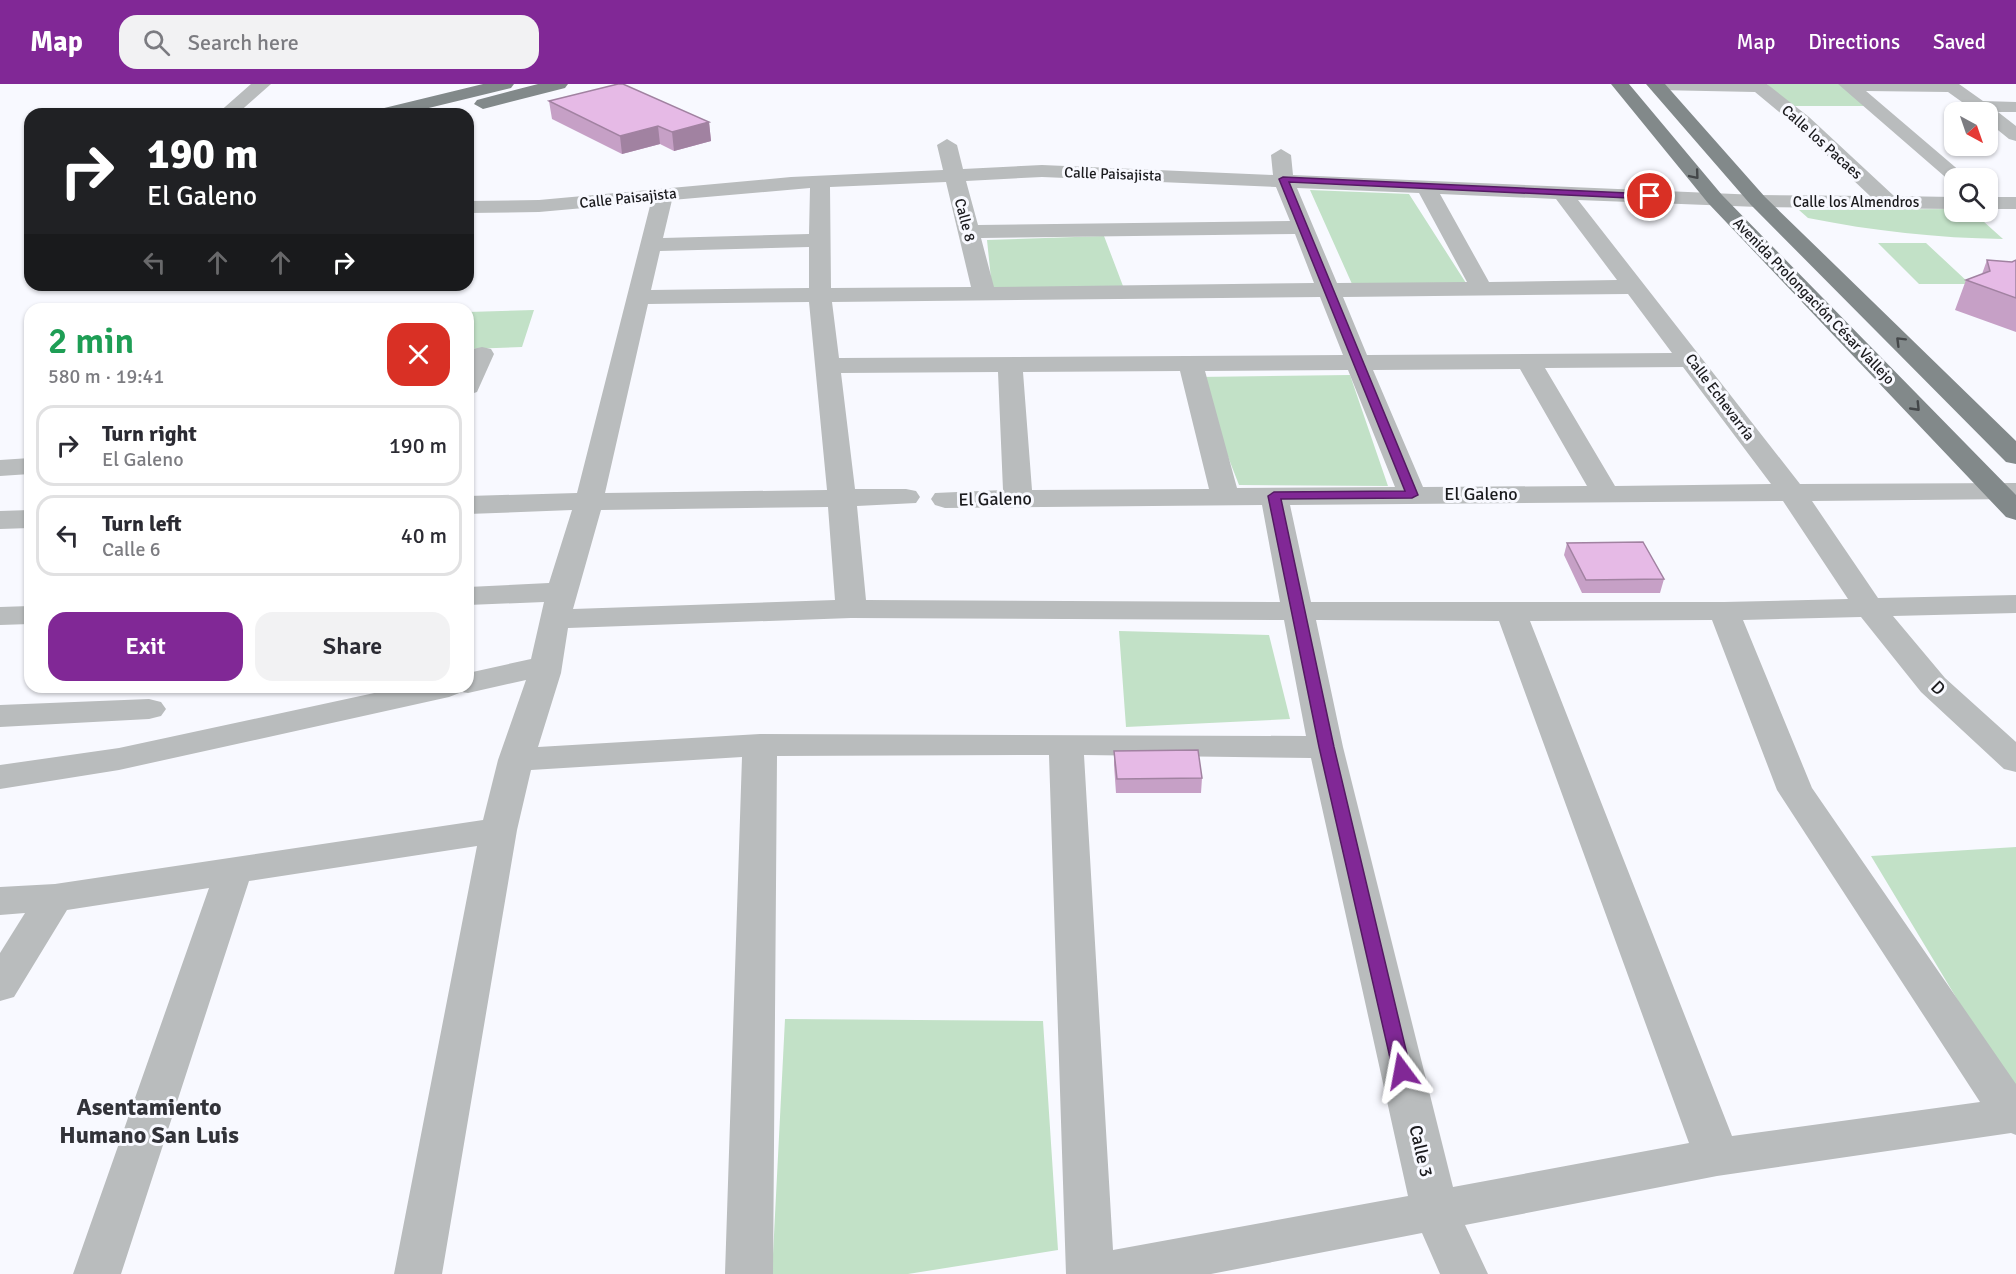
<!DOCTYPE html>
<html lang="en">
<head>
<meta charset="utf-8">
<style>
	body { margin:0; font-family:Signika,sans-serif; background:#f2f2f3; color:#2b2b33; height:100vh; display:flex; flex-direction:column; font-size:22px; white-space:nowrap }
	* { box-sizing:border-box; margin:0 }
	p { font-size:20px; color:#7c7c81 }
	.icon { flex:none; width:33px; height:33px; fill:none; stroke:currentColor; stroke-width:2; stroke-linecap:round; stroke-linejoin:round }
	.map { position:relative; flex:1; overflow:hidden }
	.details { position:absolute; left:24px; top:219px; width:450px; height:390px; display:flex; flex-direction:column; background:#fff; border-radius:18px; box-shadow:0 2px 4px #0004 }
	.details>* { flex:none }
	.top-card { position:absolute; left:24px; top:24px; width:450px; height:183px; border-radius:18px; box-shadow:0 2px 4px #0004; background:#202124; color:#fff; overflow:hidden }
	.needle { width:39px; rotate:140deg }
	.fabs { position:absolute; left:1944px; top:18px; display:grid; gap:12px }
	.fabs a { display:grid; place-items:center; width:54px; height:54px; border-radius:12px; background:#fff; box-shadow:0 2px 4px #0004; font-size:30px }
	.pin { position:absolute; display:grid; place-items:center; width:51px; height:51px; color:#fff; margin:-26px; border:3px solid #fff; border-radius:50%; box-shadow:0 2px 6px #0007 }
	.me { position:absolute; width:66px; margin:-33px; rotate:347deg; stroke-linejoin:round; filter:drop-shadow(0 0 4px #0008) }
	.turn { display:flex; align-items:center; gap:21px; height:126px; padding:0 24px; font-size:27px }
	.turn .icon { width:78px; height:78px; stroke-width:2.5 }
	.turn b { display:block; font-size:42px; line-height:51px }
	.lanes { display:flex; align-items:center; height:57px; padding:0 24px; background:#0003; justify-content:center; gap:30px; direction:ltr }
	.lanes .off { opacity:.35 }
	.round { display:grid; place-items:center; flex:none; width:63px; height:63px; border-radius:18px; background:#f2f2f3 }
	.overview { display:flex; align-items:center; justify-content:space-between; height:102px; padding:0 24px }
	h1 { font-size:36px; font-weight:600; line-height:45px; color:#1e9e55 }
	.button { display:flex; gap:12px; margin-top:auto; padding:12px 24px }
	.button a { flex:1; height:69px; border-radius:18px; background:#812896; color:#fff; font-size:24px; font-weight:600; line-height:69px; text-align:center }
	.button a+a { background:#f2f2f3; color:#2b2b33 }
	ul { padding:0; list-style:none }
	li { display:flex; align-items:center; gap:18px; height:81px; margin:0 12px 9px; padding:0 12px; border:3px solid #e1e1e2; border-radius:18px }
	li div { flex:1 }
	li b { display:block; font-size:22px }
	li em { font-style:normal }
	header { display:flex; align-items:center; gap:36px; box-sizing:border-box; height:84px; padding:0 30px; background:#812896; color:#fff }
	header strong { font-size:28px }
	nav { display:flex; gap:33px; margin-inline-start:auto; font-size:21px }
	.search { width:420px; height:54px; background:#f2f2f3; display:flex; align-items:center; gap:15px; box-sizing:border-box; padding:0 21px; border-radius:18px; color:#7c7c81; font-size:22px }
	.map>svg:first-child { display:block }
</style>
</head>
<body>
<header>
<strong>Map</strong>
<div class="search"><svg class="icon" aria-label="search" viewBox="0 0 24 24"><circle cx="10" cy="10" r="6"/><path d="M15 15l6 6"/></svg>Search here</div>
<nav><a>Map</a><a>Directions</a><a>Saved</a></nav>
</header>
<div class="map">
<svg width="2016" height="1190" viewBox="0 0 2016 1190">
	<rect width="100%" height="100%" fill="#f8f9ff"/>
	<path fill="#c2e1c7" d="M 1767,0 L 1844,0 L 1870,22 L 1787,22 Z
		M 1310,106 L 1409,110 L 1466,199 L 1352,200 Z
		M 1954,125 L 1954,128 L 1973,128 L 2003,155 C 1937,154 1873,147 1808,134 L 1799,126 Z
		M 1104,152 L 1123,202 L 992,204 L 987,156 Z
		M 1878,159 L 1926,159 L 1970,200 L 1919,200 Z
		M 534,226 L 522,263 L 468,265 L 468,228 Z
		M 1350,291 L 1388,402 L 1239,401 L 1197,293 Z
		M 1119,547 L 1269,551 L 1290,635 L 1126,643 Z
		M 2016,763 L 2016,1013 L 1871,772 Z
		M 785,935 L 1043,937 L 1058,1166 L 908,1190 L 772,1190 Z"/>
	<g fill="none" stroke-linecap="round" stroke-linejoin="round">
		<path fill="#b9bcbd" fill-rule="evenodd" d="M 251,0 L 271,0 L 237,30 L 217,30 Z
			M 1649,0 L 1767,0 L 1809,33 L 1894,112 L 1954,113 L 1954,125 L 1758,123 L 1578,116 L 1800,400 L 2016,399 L 2016,415 L 1812,417 L 1878,514 L 2016,511 L 2016,529 L 1893,532 L 1945,594 L 2016,658 L 2016,688 L 2004,685 L 1921,608 L 1861,533 L 1743,536 L 1812,704 L 2016,1000 L 2016,1051 L 2011,1049 L 1717,1092 L 1465,1141 L 1488,1190 L 1440,1190 L 1422,1149 L 1211,1190 L 1066,1190 L 1049,671 L 777,672 L 773,1190 L 725,1190 L 742,673 L 531,686 L 517,746 L 442,1190 L 394,1190 L 477,762 L 249,797 L 121,1190 L 73,1190 L 209,804 L 67,826 L 14,913 L 0,917 L 0,869 L 25,829 L 0,831 L 0,803 L 55,800 L 483,736 L 498,676 L 526,596 L 468,609 L 462,608 L 449,613 L 119,686 L 0,705 L 0,681 L 119,664 L 402,603 L 468,603 L 468,589 L 531,575 L 544,518 L 468,521 L 468,503 L 549,499 L 572,426 L 468,430 L 468,412 L 577,409 L 651,118 L 539,128 L 468,129 L 468,117 L 539,116 L 791,93 L 943,86 L 937,61 L 947,55 L 957,61 L 963,85 L 1042,81 L 1273,91 L 1271,71 L 1281,65 L 1291,71 L 1293,91 L 1758,111 L 1870,112 L 1795,41 L 1755,8 L 1657,6 L 1651,5 ZM 1042,93 L 1276,103 L 1290,137 L 978,141 L 966,97 ZM 946,98 L 971,203 L 831,204 L 830,103 ZM 810,104 L 809,150 L 663,154 L 672,116 ZM 1297,104 L 1419,109 L 1467,198 L 1337,199 ZM 1440,110 L 1556,115 L 1617,196 L 1489,198 ZM 1295,150 L 1314,199 L 994,203 L 981,154 ZM 809,163 L 809,204 L 651,206 L 660,167 ZM 1628,210 L 1672,269 L 1367,271 L 1343,213 ZM 1320,213 L 1343,271 L 839,274 L 832,218 ZM 809,218 L 827,406 L 605,409 L 648,220 ZM 1683,283 L 1771,400 L 1615,402 L 1545,284 ZM 1520,285 L 1587,402 L 1423,403 L 1373,286 ZM 1348,286 L 1395,403 L 1237,404 L 1205,287 ZM 1180,287 L 1209,405 L 1032,406 L 1023,288 ZM 998,288 L 1003,406 L 935,409 L 931,415 L 935,421 L 945,424 L 1262,421 L 1280,518 L 866,516 L 857,422 L 916,419 L 920,413 L 916,407 L 906,405 L 855,405 L 841,289 ZM 1783,417 L 1848,515 L 1724,518 L 1311,518 L 1290,421 ZM 828,423 L 835,516 L 573,525 L 601,426 ZM 851,534 L 1284,536 L 1306,652 L 760,650 L 538,663 L 561,589 L 568,544 ZM 1316,536 L 1499,537 L 1689,1059 L 1453,1103 L 1343,663 ZM 1712,536 L 1777,706 L 1980,1018 L 1732,1052 L 1530,537 ZM 1084,671 L 1311,674 L 1408,1112 L 1113,1166 Z
			M 1838,0 L 1959,0 L 1983,17 L 2016,18 L 2016,28 L 1998,28 L 2016,42 L 2016,57 L 2009,55 L 1988,38 L 1988,28 L 1976,28 L 1948,8 L 1866,7 L 1968,94 L 1954,94 L 1954,99 L 1951,98 Z
			M 1988,113 L 2016,113 L 2016,125 L 1988,125 Z
			M 482,263 L 491,265 L 494,270 L 477,308 L 468,311 L 468,274 L 473,265 Z
			M 30,374 L 30,390 L 0,392 L 0,376 Z
			M 30,426 L 30,444 L 0,445 L 0,427 Z
			M 30,522 L 30,540 L 0,541 L 0,523 Z
			M 149,615 L 161,618 L 166,625 L 161,632 L 149,635 L 0,643 L 0,621 Z"/>
		<path fill="#82898a" fill-rule="evenodd" d="M 483,0 L 514,0 L 511,4 L 404,30 L 373,30 L 376,26 Z
			M 538,0 L 568,0 L 565,4 L 483,25 L 474,20 L 477,16 Z
			M 1611,0 L 1629,0 L 1722,111 L 2016,411 L 2016,436 L 2006,433 L 1708,119 Z
			M 1646,0 L 1665,0 L 1765,113 L 2016,357 L 2016,380 L 2006,378 L 1751,121 Z"/>
	</g>
	<path fill="#c6a0c6" d="M 549,17 L 709,38 L 711,57 L 674,67 L 660,60 L 622,70 L 552,35 Z
		M 1987,176 L 2012,178 L 2016,176 L 2016,248 L 1955,226 L 1966,196 L 1982,190 Z
		M 1567,459 L 1664,495 L 1660,509 L 1582,509 L 1564,471 Z
		M 1114,667 L 1202,694 L 1201,709 L 1116,709 L 1114,681 Z"/>
	<path fill="#a182a1" d="M 709,38 L 711,57 L 674,67 L 672,48 Z
		M 658,42 L 660,60 L 622,70 L 620,52 Z"/>
	<path fill="#e6bae6" stroke="#a182a1" stroke-width="1.5" d="M 618,0 L 623,0 L 709,38 L 672,48 L 658,42 L 620,52 L 549,17 Z
		M 1987,176 L 2012,178 L 2016,176 L 2016,214 L 1966,196 L 1990,187 Z
		M 1643,458 L 1664,495 L 1586,496 L 1567,459 Z
		M 1198,666 L 1202,694 L 1117,695 L 1114,667 Z"/>
	<defs><path id="oneway-chevron" d="M-2-3.5L2.5 0L-2 3.5" fill="none" stroke-width="1.6" stroke-linecap="round" stroke-linejoin="round" transform="scale(1.5)"/></defs>
	<g stroke="#444749">
		<use href="#oneway-chevron" transform="translate(1695 91) rotate(50)"/>
		<use href="#oneway-chevron" transform="translate(1900 257) rotate(-135)"/>
		<use href="#oneway-chevron" transform="translate(1916 323) rotate(46)"/>
	</g>
	<path fill="#812896" stroke="#541a62" stroke-width="1.5" d="M 1283,93 L 1650,110 L 1654,112 L 1650,115 L 1289,98 L 1418,411 L 1412,414 L 1281,415 L 1334,663 L 1411,987 L 1408,992 L 1396,992 L 1393,987 L 1319,663 L 1268,412 L 1274,408 L 1405,407 L 1279,95 Z"/>
	<g text-anchor="middle" stroke-width="6" stroke-linejoin="round" paint-order="stroke">
		<g font-size="15" fill="#1b1b1e" stroke="#f8f9ff">
			<text transform="translate(1822 58) rotate(42)" y="5">Calle los Pacaes</text>
			<text transform="translate(1113 90) rotate(2)" y="5">Calle Paisajista</text>
			<text transform="translate(628 114) rotate(-6)" y="5">Calle Paisajista</text>
			<text x="1856" y="123">Calle los Almendros</text>
			<text transform="translate(965 136) rotate(75)" y="5">Calle 8</text>
			<text transform="translate(1814 217) rotate(46)" y="5">Avenida Prolongación César Vallejo</text>
			<text transform="translate(1720 313) rotate(53)" y="5">Calle Echevarría</text>
		</g>
		<g font-size="18" fill="#1b1b1e" stroke="#f8f9ff">
			<text x="1481" y="416">El Galeno</text>
			<text transform="translate(995 415) rotate(-1)" y="6">El Galeno</text>
			<text transform="translate(1938 604) rotate(45)" y="6">D</text>
			<text transform="translate(1421 1067) rotate(77)" y="6">Calle 3</text>
		</g>
		<g font-size="24" font-weight="bold" fill="#323339" stroke="#f8f9ff">
			<text x="149" y="1031">Asentamiento<tspan x="149" dy="28">Humano San Luis</tspan></text>
		</g>
	</g>
</svg>
<div class="fabs">
<a><svg class="needle" viewBox="-14 -14 28 28"><path d="M0-13l5 13h-10z" fill="#e53935"/><path d="M0 13l5-13h-10z" fill="#7c7c81"/></svg></a>
<a><svg class="icon" aria-label="search" viewBox="0 0 24 24"><circle cx="10" cy="10" r="6"/><path d="M15 15l6 6"/></svg></a>
</div>
<div class="pin" style="left:1650px;top:112px;background:#d93025"><svg class="icon" aria-label="arrive" viewBox="0 0 24 24"><path d="M6 21V4h12l-3 4 3 4H6"/></svg></div>
<svg class="me" style="left:1402px;top:987px" viewBox="-20 -20 40 40"><path d="M0-17L14 15 0 8-14 15z" fill="#812896" stroke="#fff" stroke-width="4"/></svg>
<div class="top-card">
<div class="turn"><svg class="icon" aria-label="right" viewBox="0 0 24 24"><path d="M7 20v-9h11M14 6l5 5-5 5"/></svg><div><b>190 m</b>El Galeno</div></div>
<div class="lanes"><svg class="icon off" aria-label="left" viewBox="0 0 24 24"><path d="M17 20v-9H6M10 6l-5 5 5 5"/></svg><svg class="icon off" aria-label="ahead" viewBox="0 0 24 24"><path d="M12 20V5M6 11l6-6 6 6"/></svg><svg class="icon off" aria-label="ahead" viewBox="0 0 24 24"><path d="M12 20V5M6 11l6-6 6 6"/></svg><svg class="icon" aria-label="right" viewBox="0 0 24 24"><path d="M7 20v-9h11M14 6l5 5-5 5"/></svg></div>
</div>
<section class="details">
<div class="overview"><div><h1>2 min</h1><p>580 m · 19:41</p></div><a class="round" style="background:#d93025;color:#fff"><svg class="icon" aria-label="close" viewBox="0 0 24 24"><path d="M6 6l12 12M18 6L6 18"/></svg></a></div>
<ul>
<li><svg class="icon" aria-label="right" viewBox="0 0 24 24"><path d="M7 20v-9h11M14 6l5 5-5 5"/></svg><div><b>Turn right</b><p>El Galeno</p></div><em>190 m</em></li>
<li><svg class="icon" aria-label="left" viewBox="0 0 24 24"><path d="M17 20v-9H6M10 6l-5 5 5 5"/></svg><div><b>Turn left</b><p>Calle 6</p></div><em>40 m</em></li>
</ul>
<div class="button"><a>Exit</a><a>Share</a></div>
</section>
</div>
</body>
</html>
